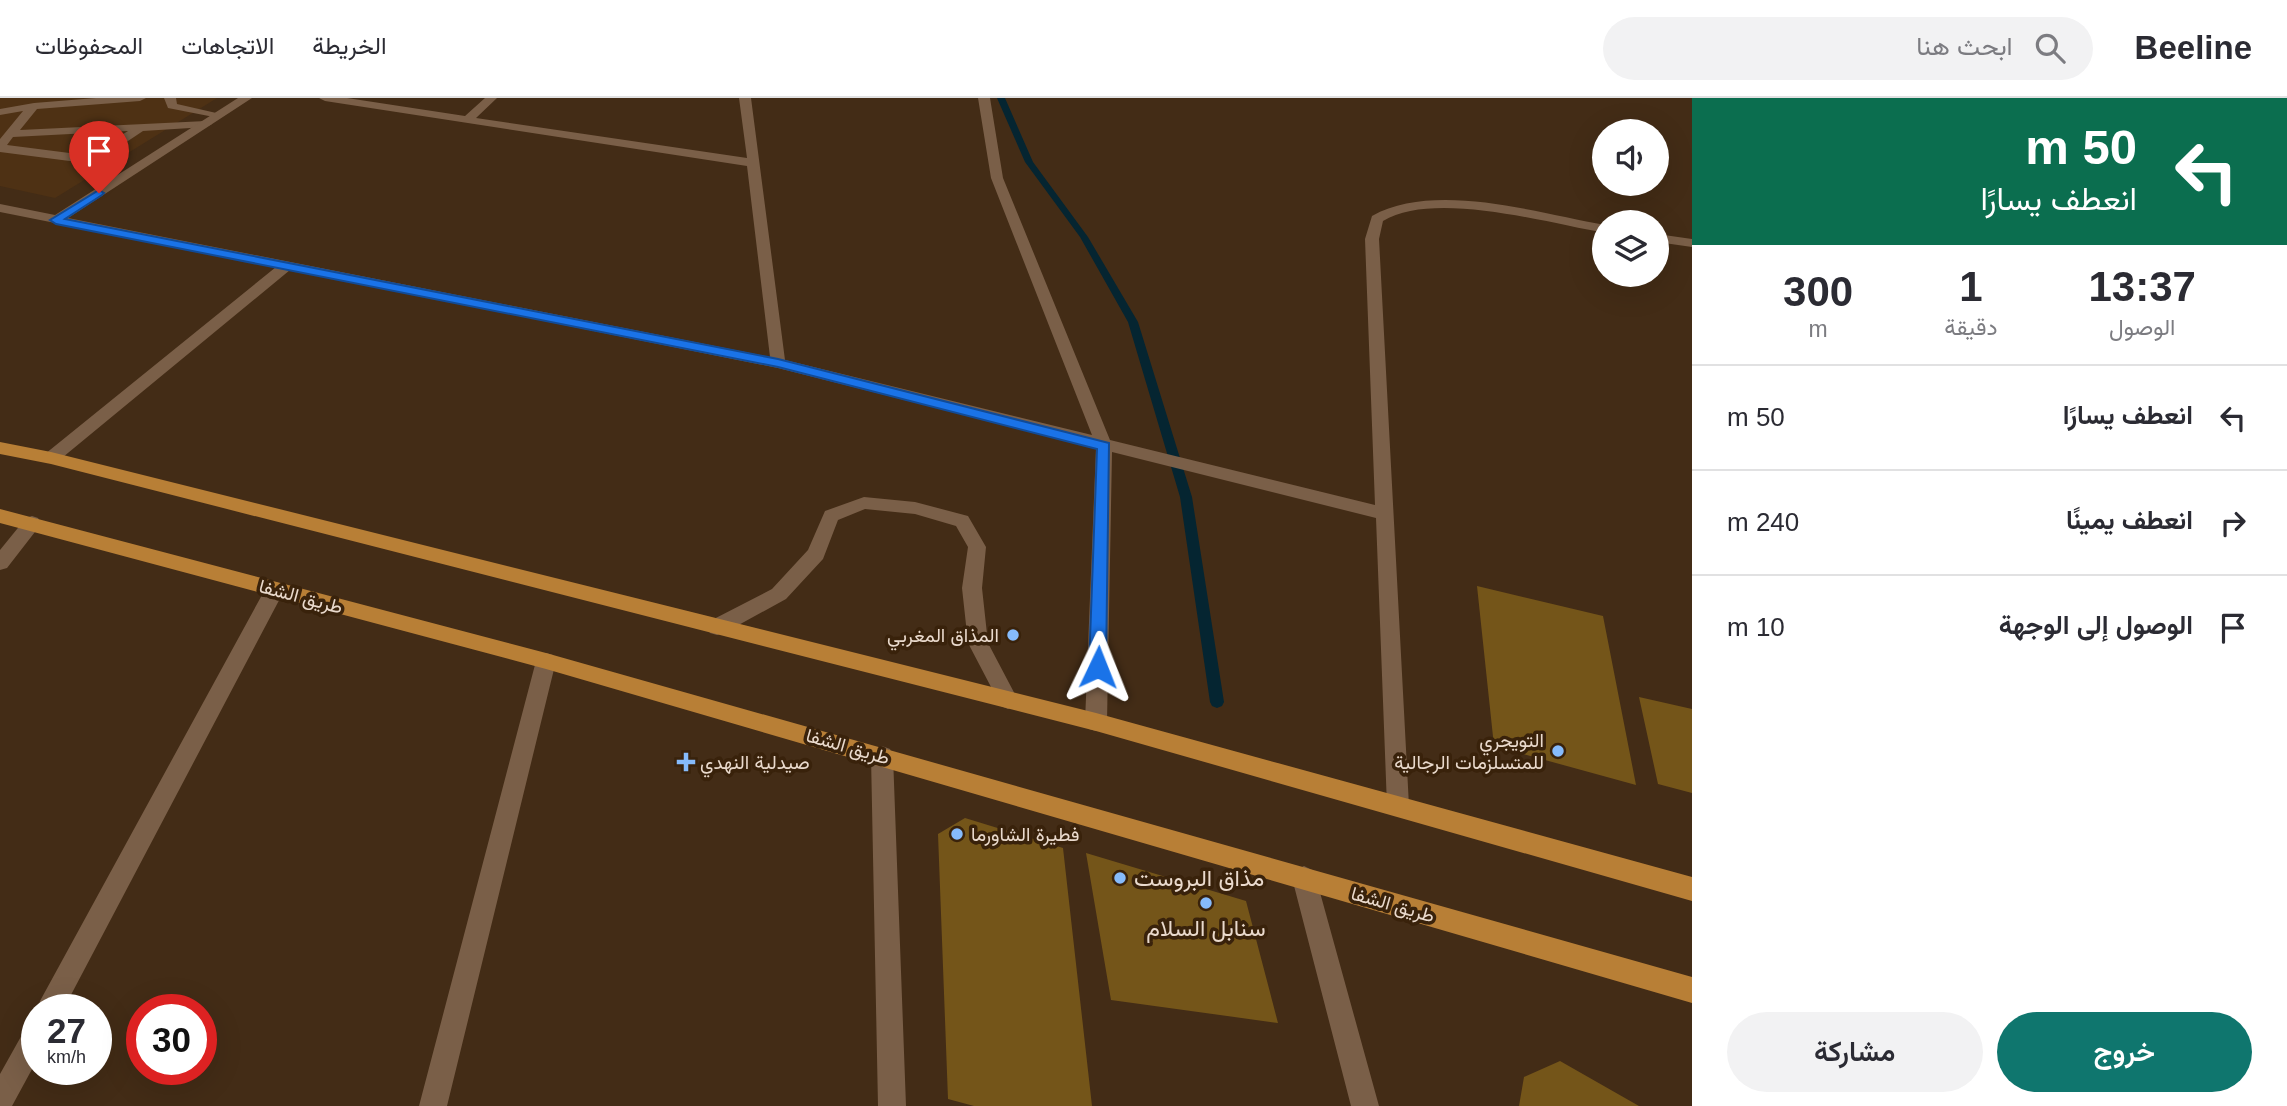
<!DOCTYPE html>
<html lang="ar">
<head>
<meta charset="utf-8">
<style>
	body { margin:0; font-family:Helvetica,Vazirmatn,sans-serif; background:#f2f2f3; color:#2b2b33; direction:rtl; height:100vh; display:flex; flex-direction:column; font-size:26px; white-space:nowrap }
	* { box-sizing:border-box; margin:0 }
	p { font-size:23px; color:#7c7c81 }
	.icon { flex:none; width:38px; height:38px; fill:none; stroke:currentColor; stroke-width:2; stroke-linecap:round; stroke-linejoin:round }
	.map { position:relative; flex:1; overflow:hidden; direction:ltr }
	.side { display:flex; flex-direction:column; background:#fff; width:595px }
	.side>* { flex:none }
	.banner { background:#0b6e4f; color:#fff; overflow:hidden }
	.tools { position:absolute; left:1592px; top:21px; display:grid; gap:14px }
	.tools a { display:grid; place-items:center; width:77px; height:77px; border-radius:50%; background:#fff; box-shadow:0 7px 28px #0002; font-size:35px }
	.speed { position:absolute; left:21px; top:896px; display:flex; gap:14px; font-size:35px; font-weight:700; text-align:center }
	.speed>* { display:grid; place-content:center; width:91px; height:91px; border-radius:50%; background:#fff; box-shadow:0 7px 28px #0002; line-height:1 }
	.speed small { font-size:18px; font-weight:400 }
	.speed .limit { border:10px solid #d22; background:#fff; color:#111 }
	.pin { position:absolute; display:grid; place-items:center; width:60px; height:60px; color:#fff; margin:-72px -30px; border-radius:50% 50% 50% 0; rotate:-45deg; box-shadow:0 0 7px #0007 }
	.pin .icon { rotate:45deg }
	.me { position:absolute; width:77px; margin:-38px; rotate:2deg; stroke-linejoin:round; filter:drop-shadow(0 0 5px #0008) }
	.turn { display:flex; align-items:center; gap:24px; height:147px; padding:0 35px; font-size:32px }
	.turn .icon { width:91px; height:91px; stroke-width:2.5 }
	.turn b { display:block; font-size:49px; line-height:60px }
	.eta { display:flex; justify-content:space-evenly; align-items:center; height:119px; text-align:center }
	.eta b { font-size:42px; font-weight:600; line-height:49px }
	.action { display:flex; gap:14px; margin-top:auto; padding:14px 35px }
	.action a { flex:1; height:80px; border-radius:42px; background:#0f766e; color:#fff; font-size:28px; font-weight:600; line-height:80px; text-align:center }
	.action a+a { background:#f2f2f3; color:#2b2b33 }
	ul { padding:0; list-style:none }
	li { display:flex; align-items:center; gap:21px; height:105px; padding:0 35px; border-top:2px solid #e1e1e2 }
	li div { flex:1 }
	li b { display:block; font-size:26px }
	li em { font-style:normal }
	header { display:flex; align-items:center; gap:42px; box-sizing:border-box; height:98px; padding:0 35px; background:#fff; border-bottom:2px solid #e1e1e2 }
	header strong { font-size:33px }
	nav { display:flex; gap:38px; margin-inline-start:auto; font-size:24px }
	.search { width:490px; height:63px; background:#f2f2f3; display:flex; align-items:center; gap:18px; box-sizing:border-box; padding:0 24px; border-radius:38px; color:#7c7c81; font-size:26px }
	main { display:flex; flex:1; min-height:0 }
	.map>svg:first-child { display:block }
</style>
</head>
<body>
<header>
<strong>Beeline</strong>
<div class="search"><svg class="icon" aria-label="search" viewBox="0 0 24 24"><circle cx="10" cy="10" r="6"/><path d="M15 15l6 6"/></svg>ابحث هنا</div>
<nav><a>الخريطة</a><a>الاتجاهات</a><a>المحفوظات</a></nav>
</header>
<main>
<section class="side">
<div class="banner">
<div class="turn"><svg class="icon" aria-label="left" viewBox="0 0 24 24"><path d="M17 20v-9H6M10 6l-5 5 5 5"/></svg><div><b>50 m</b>انعطف يسارًا</div></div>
</div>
<div class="eta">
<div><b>13:37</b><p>الوصول</p></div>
<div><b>1</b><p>دقيقة</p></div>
<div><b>300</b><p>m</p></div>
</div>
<ul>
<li><svg class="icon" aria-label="left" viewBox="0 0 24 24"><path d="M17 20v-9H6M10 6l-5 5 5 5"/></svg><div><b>انعطف يسارًا</b></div><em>50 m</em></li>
<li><svg class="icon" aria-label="right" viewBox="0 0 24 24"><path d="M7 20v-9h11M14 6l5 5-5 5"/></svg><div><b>انعطف يمينًا</b></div><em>240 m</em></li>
<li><svg class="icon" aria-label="arrive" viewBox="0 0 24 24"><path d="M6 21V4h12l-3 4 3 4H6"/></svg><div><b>الوصول إلى الوجهة</b></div><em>10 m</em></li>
</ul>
<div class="action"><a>خروج</a><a>مشاركة</a></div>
</section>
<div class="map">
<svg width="1692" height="1008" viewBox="0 0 1692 1008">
	<rect width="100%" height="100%" fill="#432c16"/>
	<path fill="#4e3114" d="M 0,0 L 217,0 L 55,100 L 0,88 Z"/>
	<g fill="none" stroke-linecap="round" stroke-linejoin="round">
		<path fill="#052531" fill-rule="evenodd" d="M 997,0 L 1005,0 L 1033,64 L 1088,139 L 1138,224 L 1192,399 L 1224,604 L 1222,608 L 1217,610 L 1212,608 L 1210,604 L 1180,399 L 1128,224 L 1080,139 L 1025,64 Z"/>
	</g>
	<path fill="#745519" d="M 1477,488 L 1603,518 L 1636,687 L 1494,648 Z
		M 1639,599 L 1692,611 L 1692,695 L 1658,686 Z
		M 965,720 L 1063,750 L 1092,1008 L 974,1008 L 948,1001 L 938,736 Z
		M 1086,755 L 1246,803 L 1278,925 L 1111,902 Z
		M 1560,963 L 1639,1008 L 1519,1008 L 1524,979 Z"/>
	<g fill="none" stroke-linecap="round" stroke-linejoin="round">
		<path fill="#7a5f48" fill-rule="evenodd" d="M 96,0 L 146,0 L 140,3 L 37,11 L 20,32 L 206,23 L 212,26 L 206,29 L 143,33 L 101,61 L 85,65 L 0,54 L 0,41 L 23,13 L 0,17 L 0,11 L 34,5 ZM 128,33 L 93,55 L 85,57 L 7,47 L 13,39 Z
			M 164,0 L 176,0 L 177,6 L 225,17 L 219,20 L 168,10 Z
			M 864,399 L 915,404 L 968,418 L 986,449 L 982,490 L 988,545 L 1018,602 L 1015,608 L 1008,611 L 1001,608 L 968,545 L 962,490 L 968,449 L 956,428 L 915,416 L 865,411 L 838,422 L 823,461 L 786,501 L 724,535 L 717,537 L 710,535 L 707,529 L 710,523 L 772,491 L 808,452 L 825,413 Z"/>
		<path fill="#7a5f48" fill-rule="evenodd" d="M 238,0 L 252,0 L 68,120 L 770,259 L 747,68 L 325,3 L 319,0 L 347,0 L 465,18 L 485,0 L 497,0 L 476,20 L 747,60 L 739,0 L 751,0 L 785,262 L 1092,337 L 991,80 L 978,0 L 990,0 L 1003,80 L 1110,342 L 1375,407 L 1365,141 L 1372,118 C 1435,83 1537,115 1605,127 L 1605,135 C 1547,125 1434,92 1383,123 L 1379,141 L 1409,708 L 1406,715 L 1398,718 L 1390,715 L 1387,708 L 1376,420 L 1112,354 L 1107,624 L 1103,631 L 1096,633 L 1089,631 L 1085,624 L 1096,350 L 778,270 L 290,172 L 57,364 L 45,364 L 43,360 L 45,356 L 276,169 L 0,114 L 0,106 L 55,117 Z
			M 1657,136 L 1692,141 L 1692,149 L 1657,144 Z
			M 32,418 L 38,420 L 41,425 L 38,430 L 7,470 L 0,472 L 0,452 L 26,420 Z
			M 275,484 L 282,486 L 285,491 L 63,912 L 37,914 L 40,903 L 268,486 Z
			M 546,555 L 553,557 L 556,563 L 447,1008 L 419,1008 L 536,563 L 539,557 Z
			M 882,648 L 890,651 L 893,658 L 906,1008 L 878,1008 L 871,658 L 874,651 Z
			M 1304,768 L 1312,772 L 1316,780 L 1379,1008 L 1351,1008 L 1292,780 L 1296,772 Z
			M 37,922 L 37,962 L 12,1008 L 0,1008 L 0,976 L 28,926 Z"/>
		<path fill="#b87f36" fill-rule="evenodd" d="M 0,344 L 51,354 L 1096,615 L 1692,779 L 1692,803 L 1096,633 L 51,366 L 0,356 Z
			M 0,411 L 546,555 L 1692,879 L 1692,905 L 546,571 L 0,425 Z"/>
	</g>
	<path fill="#1a73e8" stroke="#114b97" stroke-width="2" d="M 99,92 L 104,95 L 102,97 L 65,121 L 778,261 L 1109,345 L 1106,569 L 1104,574 L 1092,574 L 1089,569 L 1097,351 L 778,269 L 56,126 L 50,122 Z"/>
	<g fill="#86bbfb" stroke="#39220b" stroke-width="2.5">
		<circle cx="1013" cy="537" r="7"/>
		<circle cx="1558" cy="653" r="7"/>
		<path d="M682.5 653.5h7v7h7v7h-7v7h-7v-7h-7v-7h7z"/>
		<circle cx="957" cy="736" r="7"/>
		<circle cx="1120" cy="780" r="7"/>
		<circle cx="1206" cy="805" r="7"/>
	</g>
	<g text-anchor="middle" stroke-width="7" stroke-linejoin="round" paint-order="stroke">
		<g font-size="19" fill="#eadacd" stroke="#39220b">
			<text transform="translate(301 498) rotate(15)" y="7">طريق الشفا</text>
			<text transform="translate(848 648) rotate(16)" y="7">طريق الشفا</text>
			<text transform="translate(1393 806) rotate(16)" y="7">طريق الشفا</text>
		</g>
		<g font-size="19" fill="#eadacd" stroke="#39220b" text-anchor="end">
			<text x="999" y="544">المذاق المغربي</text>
			<text x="1544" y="649">التويجري<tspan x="1544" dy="22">للمتسلزمات الرجالية</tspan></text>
			<text x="700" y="671" text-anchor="start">صيدلية النهدي</text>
			<text x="971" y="743" text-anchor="start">فطيرة الشاورما</text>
		</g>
		<g font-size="23" fill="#eadacd" stroke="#39220b" text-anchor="start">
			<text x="1134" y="788">مذاق البروست</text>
			<text x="1206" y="838" text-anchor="middle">سنابل السلام</text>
		</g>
	</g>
</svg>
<div class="tools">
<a><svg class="icon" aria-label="sound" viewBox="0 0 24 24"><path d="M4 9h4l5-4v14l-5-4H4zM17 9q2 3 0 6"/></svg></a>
<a><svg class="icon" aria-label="layers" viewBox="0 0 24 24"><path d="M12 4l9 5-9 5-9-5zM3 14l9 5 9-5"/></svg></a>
</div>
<div class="speed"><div>27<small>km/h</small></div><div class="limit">30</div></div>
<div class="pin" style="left:99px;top:95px;background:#d93025"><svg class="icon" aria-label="arrive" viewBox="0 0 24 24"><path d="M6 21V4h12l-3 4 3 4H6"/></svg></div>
<svg class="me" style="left:1098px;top:569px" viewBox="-20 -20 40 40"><path d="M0-17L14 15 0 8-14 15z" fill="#1a73e8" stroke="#fff" stroke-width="4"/></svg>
</div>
</main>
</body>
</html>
